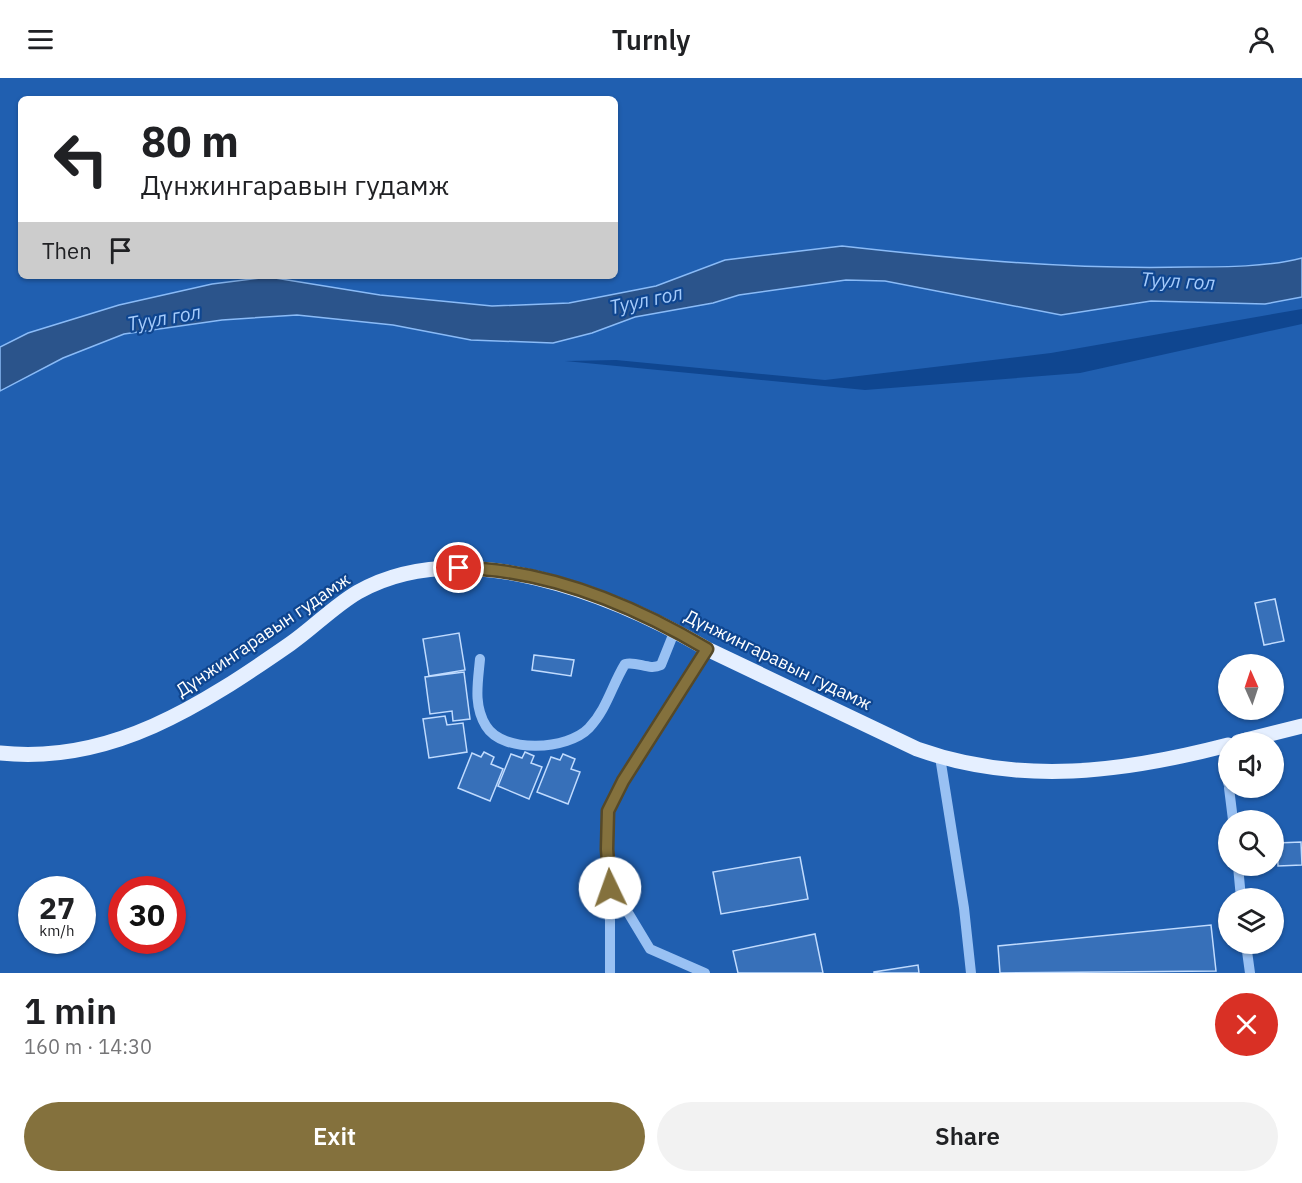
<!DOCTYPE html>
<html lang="en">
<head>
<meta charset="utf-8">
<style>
	body { margin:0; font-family:"IBM Plex Sans",sans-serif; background:#f2f2f2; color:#202124; height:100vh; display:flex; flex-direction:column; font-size:22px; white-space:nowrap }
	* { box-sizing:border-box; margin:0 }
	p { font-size:20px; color:#757577 }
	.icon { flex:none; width:33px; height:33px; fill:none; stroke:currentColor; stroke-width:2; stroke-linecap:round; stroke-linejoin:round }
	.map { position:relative; height:895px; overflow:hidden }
	.details { display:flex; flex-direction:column; background:#fff; flex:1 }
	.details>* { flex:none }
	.hud { position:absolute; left:18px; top:18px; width:600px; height:183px; border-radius:9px; box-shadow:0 2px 4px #0004; background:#fff; color:#202124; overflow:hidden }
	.needle { width:39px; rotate:357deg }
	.controls { position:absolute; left:1218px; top:576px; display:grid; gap:12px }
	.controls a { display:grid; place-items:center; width:66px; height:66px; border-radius:50%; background:#fff; box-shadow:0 2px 4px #0004; font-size:30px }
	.speed { position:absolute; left:18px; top:798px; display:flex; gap:12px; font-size:30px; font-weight:700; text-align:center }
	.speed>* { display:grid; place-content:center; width:78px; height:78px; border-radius:50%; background:#fff; box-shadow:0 2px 4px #0004; line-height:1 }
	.speed small { font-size:15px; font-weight:400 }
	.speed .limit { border:9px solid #d22; background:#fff; color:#111 }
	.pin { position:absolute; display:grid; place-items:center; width:51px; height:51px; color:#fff; margin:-26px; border:3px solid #fff; border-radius:50%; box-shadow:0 2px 6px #0007 }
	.me { position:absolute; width:66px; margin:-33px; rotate:357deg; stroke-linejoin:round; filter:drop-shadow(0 0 4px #0008) }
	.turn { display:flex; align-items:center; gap:21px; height:126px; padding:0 24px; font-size:27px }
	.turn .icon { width:78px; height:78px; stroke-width:2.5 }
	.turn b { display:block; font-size:42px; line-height:51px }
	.then { display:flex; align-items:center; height:57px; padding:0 24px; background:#0003; gap:12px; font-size:22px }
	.round { display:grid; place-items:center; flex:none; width:63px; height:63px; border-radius:32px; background:#f2f2f2 }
	.headline { display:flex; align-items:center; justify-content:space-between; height:102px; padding:0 24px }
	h1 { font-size:36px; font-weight:600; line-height:45px }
	.cta { display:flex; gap:12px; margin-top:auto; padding:12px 24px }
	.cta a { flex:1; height:69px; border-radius:36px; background:#84713d; color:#fff; font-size:24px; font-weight:600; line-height:69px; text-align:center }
	.cta a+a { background:#f2f2f2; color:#202124 }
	header { display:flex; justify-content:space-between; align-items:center; height:78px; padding:0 24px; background:#fff; font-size:27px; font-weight:600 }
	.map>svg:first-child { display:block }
</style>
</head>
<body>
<header><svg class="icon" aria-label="menu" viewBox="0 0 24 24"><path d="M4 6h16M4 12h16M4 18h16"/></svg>Turnly<svg class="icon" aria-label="person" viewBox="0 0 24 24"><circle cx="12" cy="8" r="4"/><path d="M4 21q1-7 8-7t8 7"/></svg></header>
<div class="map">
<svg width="1302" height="895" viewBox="0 0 1302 895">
	<rect width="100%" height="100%" fill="#0f4690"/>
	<path fill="#205fb0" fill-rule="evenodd" d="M 0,0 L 1302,0 L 1302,231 L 1051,275 L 825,302 L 616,282 L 565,283 L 865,312 L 1080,295 L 1302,246 L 1302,895 L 0,895 ZM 21,21 L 615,21 L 615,198 L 21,198 ZM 1228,586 L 1274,586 L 1274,632 L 1228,632 ZM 1228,664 L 1274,664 L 1274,710 L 1228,710 ZM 1228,742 L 1274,742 L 1274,788 L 1228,788 ZM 32,812 L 82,812 L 82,862 L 32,862 ZM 122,812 L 172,812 L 172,862 L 122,862 ZM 1228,820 L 1274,820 L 1274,866 L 1228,866 Z"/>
	<path fill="#2b548b" stroke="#8abbf7" stroke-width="1.5" d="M 842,168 C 958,181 1072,192 1188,189 C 1223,189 1269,189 1302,180 L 1302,219 L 1265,226 L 1151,223 L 1061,237 L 885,203 L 846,202 L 739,217 L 713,225 L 635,239 L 592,255 L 553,265 L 471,262 L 393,247 L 297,237 L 222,242 L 124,256 L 63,280 L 0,313 L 0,269 L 28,255 L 119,227 L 212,206 L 269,199 L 380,217 L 492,228 L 569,225 L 656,208 L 725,182 Z"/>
	<path fill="#3770b9" stroke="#c0dbfe" stroke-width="1.5" d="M 1275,521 L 1284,563 L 1264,567 L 1255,525 Z
		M 459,555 L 465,592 L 429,598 L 423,561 Z
		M 534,577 L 574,582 L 571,598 L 532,592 Z
		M 464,594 L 470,641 L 453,643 L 452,633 L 430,636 L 425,599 Z
		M 445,638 L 447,647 L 463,645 L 467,674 L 429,680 L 423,641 Z
		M 484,674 L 494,679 L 491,686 L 503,691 L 490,723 L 458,710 L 472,675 L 481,679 Z
		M 525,674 L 534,678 L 531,685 L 542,689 L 529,721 L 498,708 L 511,676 L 522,680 Z
		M 563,676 L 575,681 L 571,691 L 580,694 L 568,726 L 537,714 L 551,679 L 560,682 Z
		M 1301,764 L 1302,787 L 1278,788 L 1277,765 Z
		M 800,779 L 808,821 L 721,836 L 713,794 Z
		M 1211,847 L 1216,893 L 1000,895 L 998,868 Z
		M 815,856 L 823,895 L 738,895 L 733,873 Z
		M 918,887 L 919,895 L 874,895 L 874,894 Z"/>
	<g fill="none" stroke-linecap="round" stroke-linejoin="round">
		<path stroke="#99c1f3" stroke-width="10" d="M 480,581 C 478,604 473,627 486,648 C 503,676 568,672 589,650 C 607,631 612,607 625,586 C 638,583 649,593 661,587 L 675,552
			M 1224,668 L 1228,705
			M 940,679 L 964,830 L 971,895
			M 1229,710 L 1233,742
			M 1238,788 L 1241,820
			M 1246,866 L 1250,895
			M 610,895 L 610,805
			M 705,895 L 650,871 L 615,813 L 607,771 L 608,733 L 623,703 L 707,571"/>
		<path stroke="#e5efff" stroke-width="15" d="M 1238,664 L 1302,648
			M 0,675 C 111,687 202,627 290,566 C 313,550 334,528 358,514 C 462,455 614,517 707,571 L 917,671 C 1021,708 1124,694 1228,667"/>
	</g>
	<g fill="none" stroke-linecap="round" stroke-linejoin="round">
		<g stroke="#564928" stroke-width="15">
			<path id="route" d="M 459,490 C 546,491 633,527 707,571 L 623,703 L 608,733 L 607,771 L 610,810"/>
		</g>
		<use href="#route" stroke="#84713d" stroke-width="10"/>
	</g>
	<g text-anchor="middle" stroke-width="4.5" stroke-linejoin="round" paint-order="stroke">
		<g font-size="18" fill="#fff" stroke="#0f4690">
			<text transform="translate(263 557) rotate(-34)" y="6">Дүнжингаравын гудамж</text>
			<text transform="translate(778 582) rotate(26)" y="6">Дүнжингаравын гудамж</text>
		</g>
		<g font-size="20" font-style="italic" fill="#a5cbfb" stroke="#0f4690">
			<text transform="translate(1178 203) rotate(3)" y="7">Туул гол</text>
			<text transform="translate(646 222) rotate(-12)" y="7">Туул гол</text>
			<text transform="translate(164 240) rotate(-10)" y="7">Туул гол</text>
		</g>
	</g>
</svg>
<div class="controls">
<a><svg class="needle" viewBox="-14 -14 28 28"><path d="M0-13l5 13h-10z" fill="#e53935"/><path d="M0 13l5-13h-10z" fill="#757577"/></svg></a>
<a><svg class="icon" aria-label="sound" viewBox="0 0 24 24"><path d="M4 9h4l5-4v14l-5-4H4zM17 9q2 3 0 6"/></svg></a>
<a><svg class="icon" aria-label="search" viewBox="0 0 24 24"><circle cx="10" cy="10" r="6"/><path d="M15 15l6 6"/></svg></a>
<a><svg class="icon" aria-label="layers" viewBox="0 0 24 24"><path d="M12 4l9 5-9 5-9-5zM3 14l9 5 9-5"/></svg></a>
</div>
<div class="speed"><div>27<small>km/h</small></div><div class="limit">30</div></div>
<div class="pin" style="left:459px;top:490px;background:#d93025"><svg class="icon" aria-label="arrive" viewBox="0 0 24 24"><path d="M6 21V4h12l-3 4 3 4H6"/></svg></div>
<svg class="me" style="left:610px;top:810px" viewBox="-20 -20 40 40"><circle r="19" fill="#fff"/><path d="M0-13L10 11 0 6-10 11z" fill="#84713d"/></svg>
<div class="hud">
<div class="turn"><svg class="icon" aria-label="left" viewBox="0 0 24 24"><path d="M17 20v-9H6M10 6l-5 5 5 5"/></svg><div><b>80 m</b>Дүнжингаравын гудамж</div></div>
<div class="then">Then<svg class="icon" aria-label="arrive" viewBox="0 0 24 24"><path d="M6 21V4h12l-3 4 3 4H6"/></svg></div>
</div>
</div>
<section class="details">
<div class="headline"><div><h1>1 min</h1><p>160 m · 14:30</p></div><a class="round" style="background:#d93025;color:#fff"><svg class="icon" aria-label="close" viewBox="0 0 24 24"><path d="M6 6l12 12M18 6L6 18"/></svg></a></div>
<div class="cta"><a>Exit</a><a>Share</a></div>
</section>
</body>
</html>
